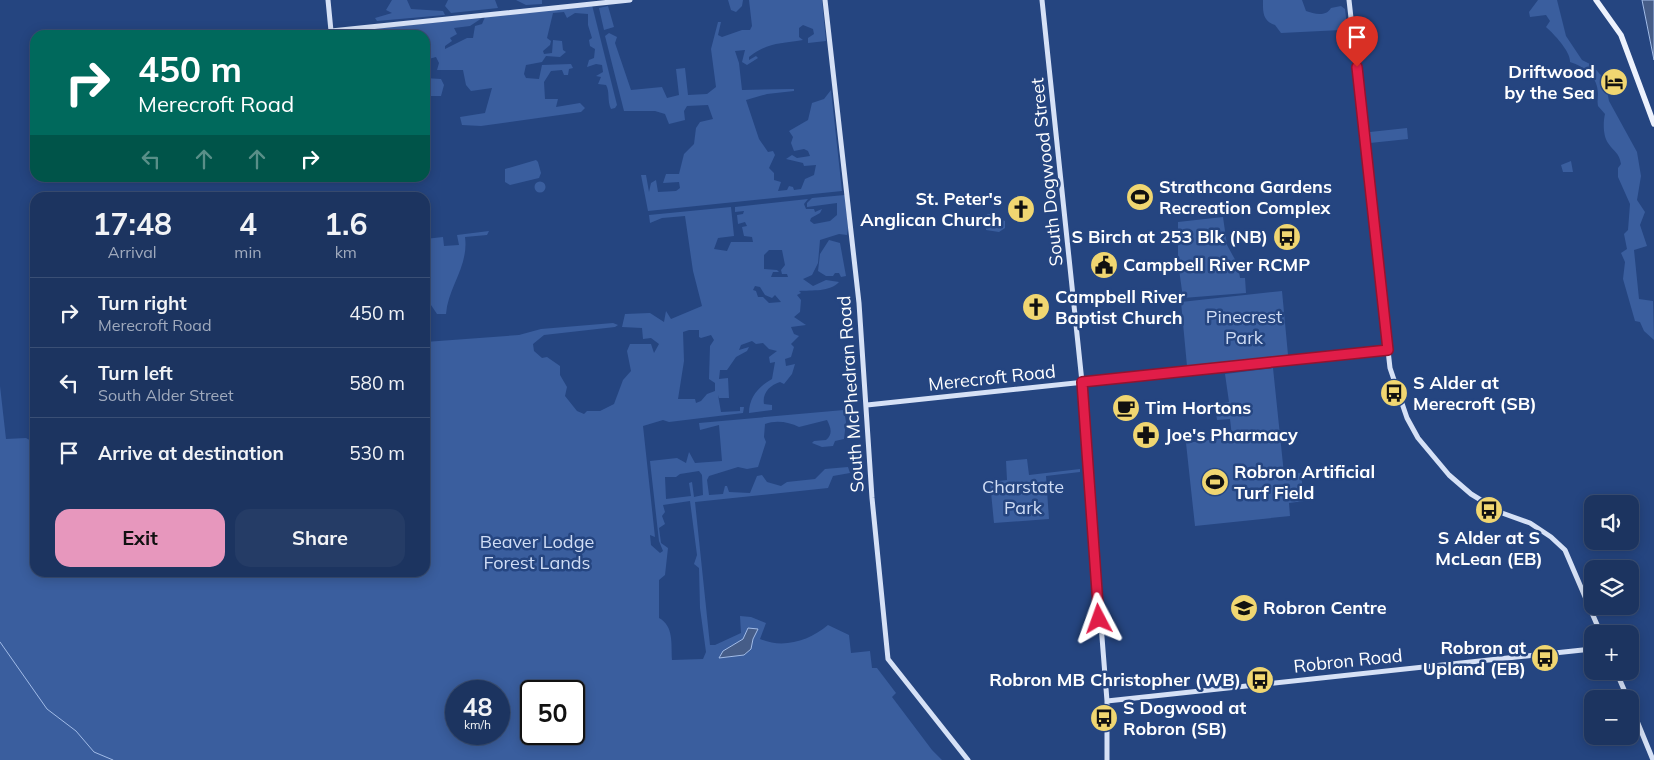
<!DOCTYPE html>
<html lang="en">
<head>
<meta charset="utf-8">
<style>
	body { margin:0; font-family:Mulish,sans-serif; background:#253c66; color:#f1f3f6; height:100vh; display:flex; flex-direction:column; font-size:19px; white-space:nowrap }
	* { box-sizing:border-box; margin:0 }
	p { font-size:16px; color:#a0aabd }
	.icon { flex:none; width:28px; height:28px; fill:none; stroke:currentColor; stroke-width:2; stroke-linecap:round; stroke-linejoin:round }
	.map { position:relative; flex:1; overflow:hidden }
	.panel { position:absolute; left:30px; top:192px; width:400px; height:385px; display:flex; flex-direction:column; background:#1c3460; border-radius:15px; box-shadow:0 2px 12px #0003,0 0 0 1px #3a4f75 }
	.panel>* { flex:none }
	.top-card { position:absolute; left:30px; top:30px; width:400px; height:152px; border-radius:15px; box-shadow:0 2px 12px #0003,0 0 0 1px #3a4f75; background:#00695c; color:#fff; overflow:hidden }
	.controls { position:absolute; left:1584px; top:495px; display:grid; gap:10px }
	.controls a { display:grid; place-items:center; width:55px; height:55px; border-radius:10px; background:#1c3460; box-shadow:0 2px 12px #0003,0 0 0 1px #3a4f75; font-size:25px }
	.speed { position:absolute; left:445px; top:680px; display:flex; gap:10px; font-size:25px; font-weight:700; text-align:center }
	.speed>* { display:grid; place-content:center; width:65px; height:65px; border-radius:50%; background:#1c3460; box-shadow:0 2px 12px #0003,0 0 0 1px #3a4f75; line-height:1 }
	.speed small { font-size:12px; font-weight:400 }
	.speed .limit { border:2px solid #111; border-radius:8px; background:#fff; color:#111 }
	.pin { position:absolute; display:grid; place-items:center; width:42px; height:42px; color:#fff; margin:-51px -21px; border-radius:50% 50% 50% 0; rotate:-45deg; box-shadow:0 0 5px #0007 }
	.pin .icon { rotate:45deg }
	.me { position:absolute; width:55px; margin:-28px; rotate:356deg; stroke-linejoin:round; filter:drop-shadow(0 0 4px #0008) }
	.turn { display:flex; align-items:center; gap:18px; height:105px; padding:0 25px; font-size:22px }
	.turn .icon { width:65px; height:65px; stroke-width:2.5 }
	.turn b { display:block; font-size:35px; line-height:42px }
	.lanes { display:flex; align-items:center; height:48px; padding:0 25px; background:#0003; justify-content:center; gap:25px; direction:ltr }
	.lanes .off { opacity:.35 }
	.eta { display:flex; justify-content:space-evenly; align-items:center; height:85px; text-align:center }
	.eta b { font-size:30px; font-weight:700; line-height:35px }
	.button { display:flex; gap:10px; margin-top:auto; padding:10px 25px }
	.button a { flex:1; height:58px; border-radius:15px; background:#e797bd; color:#111; font-size:20px; font-weight:700; line-height:58px; text-align:center }
	.button a+a { background:#253c66; color:#f1f3f6 }
	ul { padding:0; list-style:none }
	li { display:flex; align-items:center; gap:15px; height:70px; padding:0 25px; border-top:1px solid #3a4f75 }
	li div { flex:1 }
	li b { display:block; font-size:19px }
	li em { font-style:normal }
	.map>svg:first-child { display:block }
</style>
</head>
<body>
<div class="map">
<svg width="1654" height="760" viewBox="0 0 1654 760">
	<rect width="100%" height="100%" fill="#254580"/>
	<path fill="#3a5e9e" fill-rule="evenodd" d="M 392,0 L 407,0 L 411,9 L 443,11 L 445,15 L 377,21 L 375,18 L 392,13 L 386,10 Z
		M 448,0 L 495,0 L 498,8 L 451,13 L 445,6 Z
		M 516,0 L 542,0 L 542,4 L 526,5 Z
		M 728,0 L 743,0 L 742,6 L 736,12 L 731,10 Z
		M 749,0 L 822,0 L 826,41 L 808,43 L 808,38 L 814,34 L 813,29 L 803,25 L 799,28 L 799,37 L 803,40 C 780,44 768,42 749,57 L 749,60 L 756,56 L 758,58 L 747,65 L 742,62 L 745,50 L 735,51 L 739,63 L 742,90 L 794,89 L 794,91 L 767,94 L 746,100 L 759,139 L 768,152 L 773,151 L 775,155 L 769,168 L 774,173 L 774,180 L 781,182 L 778,191 L 787,190 L 789,186 L 793,187 L 794,190 L 801,189 L 805,179 L 814,175 L 816,165 L 804,166 L 803,163 L 786,159 L 792,155 L 797,158 L 810,156 L 808,151 L 804,149 L 794,151 L 791,143 L 793,137 L 789,131 L 808,120 L 812,103 L 824,99 L 831,90 L 842,191 L 648,211 L 641,175 L 646,175 L 649,192 L 651,183 L 656,180 L 658,192 L 676,191 L 680,188 L 679,182 L 663,183 L 666,174 L 679,174 L 684,154 L 694,144 L 696,128 L 700,122 L 713,119 L 708,105 L 687,106 L 684,111 L 685,120 L 669,124 L 665,114 L 655,111 L 624,111 L 605,36 L 609,33 L 617,37 L 615,43 L 631,90 L 662,87 L 667,98 L 679,95 L 676,69 L 685,68 L 688,95 L 707,94 L 716,87 L 711,49 L 718,22 L 721,22 L 718,35 L 722,37 L 742,30 L 750,30 L 752,26 Z
		M 1263,0 L 1302,0 L 1306,11 C 1314,14 1326,17 1331,8 L 1341,6 L 1345,9 L 1347,26 L 1341,30 L 1281,33 L 1275,25 C 1262,21 1263,11 1263,0 Z
		M 1538,0 L 1557,0 L 1566,36 L 1582,60 L 1592,65 L 1605,80 L 1609,101 L 1637,152 L 1641,176 L 1637,200 L 1645,212 L 1640,225 L 1647,246 L 1634,250 L 1639,299 L 1653,301 L 1654,340 L 1644,331 L 1640,322 L 1635,321 L 1623,279 L 1625,262 L 1621,253 L 1627,249 L 1624,234 L 1628,230 L 1630,204 L 1618,177 L 1618,168 L 1621,164 C 1619,152 1614,152 1608,143 C 1603,136 1603,122 1605,114 L 1598,106 C 1597,101 1598,98 1598,94 C 1598,77 1585,67 1570,62 C 1571,52 1554,34 1546,27 L 1550,21 L 1546,15 L 1530,17 L 1529,12 Z
		M 592,5 L 617,105 L 615,108 L 611,109 C 607,101 610,91 606,85 L 598,84 L 601,77 L 596,76 L 603,72 L 602,65 L 596,64 L 587,67 L 589,60 L 594,58 L 595,49 L 590,46 L 589,40 L 592,38 L 588,25 L 588,14 L 575,13 L 567,18 L 564,12 L 553,13 L 547,38 L 551,41 L 550,45 L 543,51 L 544,54 L 552,53 L 553,40 L 562,41 L 563,50 L 566,52 L 560,57 L 546,56 L 542,62 L 526,65 L 524,74 L 526,78 L 539,79 L 542,65 L 571,64 L 573,68 L 569,69 L 568,75 L 564,75 L 562,70 L 551,71 L 544,82 L 545,99 L 558,99 L 556,107 L 580,103 L 585,108 L 581,112 L 481,126 L 462,125 L 460,117 L 485,113 L 492,88 L 471,91 L 466,85 L 463,70 L 437,70 L 439,63 L 436,57 L 425,60 L 425,35 L 372,35 L 366,32 L 371,29 L 482,18 L 470,26 L 454,28 L 457,34 L 450,38 L 452,41 L 445,46 L 445,49 L 467,38 L 473,38 L 475,26 L 482,24 L 485,17 Z
		M 608,6 L 614,27 L 604,30 L 599,8 Z
		M 425,78 L 441,79 L 444,85 L 441,96 L 430,96 L 425,92 Z
		M 1407,128 L 1408,139 L 1370,143 L 1370,132 Z
		M 536,160 L 538,162 L 541,173 L 539,178 L 510,185 L 505,182 L 505,169 Z
		M 1571,161 L 1573,172 L 1563,172 L 1561,165 Z
		M534.5 187a5.5 5.5 0 1 1 11 0a5.5 5.5 0 1 1-11 0Z
		M 845,195 L 848,228 L 847,235 L 839,234 L 820,240 L 818,263 L 812,275 L 803,279 L 813,286 L 826,280 L 839,282 C 830,292 812,290 799,291 L 801,293 L 797,295 L 801,300 L 800,312 L 794,317 L 806,325 L 791,327 L 794,334 L 799,336 L 791,344 L 794,347 L 791,357 L 785,359 L 786,366 L 795,364 L 792,374 L 784,384 L 780,382 C 770,385 762,393 764,404 L 772,405 L 772,410 L 749,413 C 749,397 759,386 772,379 L 775,362 L 770,363 L 769,357 L 777,351 L 769,349 L 763,343 L 756,344 L 752,341 L 741,345 L 739,350 L 749,347 L 747,351 L 736,357 L 727,370 L 720,370 L 719,379 L 728,378 L 729,398 L 719,398 L 718,395 L 721,412 L 740,411 L 740,407 L 744,407 L 743,413 L 669,422 L 663,420 L 643,426 L 655,537 L 650,535 L 651,545 L 660,553 L 663,551 L 659,541 L 650,461 L 677,458 L 686,463 L 689,452 L 695,463 L 722,461 L 719,425 L 700,430 L 699,423 L 844,410 L 846,422 L 844,439 L 835,441 L 833,446 L 822,447 L 812,443 L 814,441 L 826,440 C 833,434 831,428 827,420 L 799,427 C 789,422 776,420 765,424 L 764,437 L 766,442 L 758,467 L 747,469 L 738,467 L 709,476 L 707,480 L 709,495 L 723,494 L 725,486 L 727,486 L 729,492 L 750,493 L 757,476 L 762,475 L 767,482 L 781,486 L 787,482 L 815,479 L 825,469 L 848,467 L 850,473 L 833,476 L 828,488 L 695,502 L 710,645 L 715,645 L 741,633 L 740,616 L 751,617 L 766,623 L 760,639 C 783,649 809,641 828,625 L 849,635 L 851,653 L 870,651 L 872,668 L 877,668 L 896,693 L 892,697 L 932,750 L 942,760 L 0,760 L 0,386 L 6,439 L 26,438 L 35,443 L 35,572 L 425,572 L 425,342 L 519,335 L 541,329 L 613,323 L 618,325 L 615,327 L 544,335 L 533,344 L 534,351 L 542,358 L 547,357 L 560,366 L 560,375 L 567,387 L 565,396 L 577,411 L 584,414 L 587,411 L 600,411 L 614,404 L 623,380 L 631,371 L 627,351 L 630,344 L 651,344 L 654,353 L 659,344 L 651,338 L 643,339 L 642,328 L 622,327 L 625,314 L 650,313 L 664,322 L 666,311 L 671,319 L 702,306 L 693,271 L 685,216 L 662,218 L 650,223 L 649,215 L 731,207 L 734,236 L 718,238 L 714,249 L 727,251 L 731,242 L 753,242 L 752,237 L 744,236 L 742,227 L 747,226 L 745,222 L 738,224 L 737,215 L 743,214 L 744,211 L 735,212 L 735,207 L 808,199 L 804,204 L 806,209 L 814,209 L 815,212 L 822,209 L 820,213 L 811,218 L 810,221 L 814,224 L 830,221 L 837,215 L 837,203 L 807,207 L 807,203 L 812,198 ZM 769,250 L 782,250 L 785,265 L 781,270 L 782,274 L 787,274 L 788,277 L 771,277 L 773,272 L 779,272 L 777,270 L 764,269 L 764,255 ZM 755,286 L 760,287 L 765,295 L 772,298 L 775,295 L 781,302 L 769,303 L 763,297 L 758,297 L 756,291 L 753,290 ZM 689,330 L 699,330 L 699,337 L 701,338 L 711,335 L 714,340 L 710,346 L 709,379 L 715,383 L 715,391 L 707,394 L 701,401 L 696,403 L 695,399 L 678,399 L 684,361 L 683,332 ZM 699,471 L 702,475 L 703,495 L 694,497 L 692,482 L 689,483 L 691,496 L 666,499 L 665,477 L 676,477 L 680,474 ZM 690,501 L 697,555 L 694,564 L 699,568 L 700,608 L 706,652 L 703,659 L 672,660 C 671,644 674,626 659,618 L 659,580 L 665,575 L 668,548 L 661,543 L 659,528 L 665,524 L 662,516 L 665,512 L 663,505 ZM 456,691 L 499,691 L 499,734 L 456,734 ZM 531,691 L 574,691 L 574,734 L 531,734 Z
		M 987,214 L 997,214 L 1000,219 L 1005,221 L 1005,228 L 999,232 L 986,230 Z
		M 1223,217 L 1227,245 L 1238,265 L 1240,278 L 1245,278 L 1246,293 L 1183,298 L 1178,262 L 1178,222 Z
		M 489,231 L 487,235 L 465,237 C 469,266 448,287 446,314 L 437,314 L 431,305 L 429,325 L 425,325 L 425,239 L 443,237 L 444,246 L 459,245 L 457,235 Z
		M 829,240 L 840,243 L 846,276 L 841,277 L 839,273 L 835,273 L 833,276 L 826,276 L 818,271 L 820,254 Z
		M 1282,291 L 1288,355 L 1187,366 L 1181,302 Z
		M 1273,368 L 1284,474 L 1301,473 L 1304,501 L 1289,503 L 1290,516 L 1195,526 L 1186,443 L 1232,437 L 1230,419 L 1217,420 L 1216,413 L 1223,412 L 1223,403 L 1229,402 L 1225,374 Z
		M 1027,459 L 1029,475 L 1080,469 L 1080,472 L 1046,476 L 1049,519 L 994,523 L 990,482 L 1007,480 L 1006,461 Z"/>
	<path fill="#465d88" stroke="#a1bbe7" d="M 1642,0 L 1654,0 L 1654,60 Z
		M 748,628 L 758,629 L 753,639 L 751,649 L 744,655 L 719,658 L 723,651 L 743,639 Z"/>
	<g fill="none" stroke-linecap="round" stroke-linejoin="round">
		<path stroke="#a1bbe7" stroke-width="1" d="M 0,642 L 47,709 L 76,731 L 94,752 L 113,760"/>
		<path stroke="#d6e1f6" stroke-width="5" d="M 328,0 L 331,31 L 630,0
			M 825,0 L 859,303 L 872,498 L 888,659 L 968,760
			M 1042,0 L 1082,382 L 1107,701 L 1107,760
			M 1349,0 L 1390,368 L 1407,418 L 1418,438 L 1449,475 L 1471,494 L 1502,513 L 1530,523 L 1551,537 L 1565,550 L 1601,634
			M 867,405 L 1388,350
			M 1616,671 L 1628,699
			M 1107,701 L 1592,649
			M 1630,704 L 1653,760"/>
		<path stroke="#edf2fd" stroke-width="5.5" d="M 1596,0 L 1621,35 L 1654,124"/>
	</g>
	<g fill="none" stroke-linecap="round" stroke-linejoin="round">
		<g stroke="#92132f" stroke-width="12">
			<path id="route" d="M 1099,619 L 1082,382 L 1388,350 L 1357,67"/>
		</g>
		<use href="#route" stroke="#e11d48" stroke-width="9"/>
	</g>
	<defs>
		<g id="hotel-disc" transform="scale(1.4375)"><circle r="9.5" fill="#f0d671" stroke="#254580"/><path d="M-6-4.5h1.5V1H6V5H4.5V3h-9V5H-6ZM-4 0a1.8 1.8 0 1 1 3.6 0ZM.5 0V-2.5h3Q6-2.5 6 0Z" fill="#111"/></g>
		<g id="stadium-disc" transform="scale(1.4375)"><circle r="9.5" fill="#f0d671" stroke="#254580"/><path d="M0-5a6.5 5 0 1 0 0 10a6.5 5 0 1 0 0-10ZM-3.5-1.8h7v3.6h-7Z" fill="#111"/></g>
		<g id="church-disc" transform="scale(1.4375)"><circle r="9.5" fill="#f0d671" stroke="#254580"/><path d="M-1.2-6h2.4v3.5h3.3v2.4h-3.3V6h-2.4V-.1h-3.3v-2.4h3.3Z" fill="#111"/></g>
		<g id="bus-disc" transform="scale(1.4375)"><circle r="9.5" fill="#f0d671" stroke="#254580"/><path d="M-5-6H5V4H4V6H2V4H-2V6H-4V4H-5ZM-3.5-4V0h7V-4ZM-3.5 1.2v1.5H-2V1.2ZM2 1.2v1.5H3.5V1.2Z" fill="#111"/></g>
		<g id="civic-disc" transform="scale(1.4375)"><circle r="9.5" fill="#f0d671" stroke="#254580"/><path d="M-.6-6.5H3V-4.5H.6V-3L4-1V1h2V6H-6V1h2V-1L-.6-3ZM-1.2 2.5V6h2.4V2.5Z" fill="#111"/></g>
		<g id="cafe-disc" transform="scale(1.4375)"><circle r="9.5" fill="#f0d671" stroke="#254580"/><path d="M-5.5-4.5H6V0H3Q3 3.5 0 3.5H-2.5Q-5.5 3.5-5.5 0ZM3-3.2v2h1.7v-2ZM-6 4.5H4V6H-6Z" fill="#111"/></g>
		<g id="pharmacy-disc" transform="scale(1.4375)"><circle r="9.5" fill="#f0d671" stroke="#254580"/><path d="M-2-6h4v4h4v4h-4v4h-4v-4h-4v-4h4Z" fill="#111"/></g>
		<g id="school-disc" transform="scale(1.4375)"><circle r="9.5" fill="#f0d671" stroke="#254580"/><path d="M0-5L7-2L0 1L-7-2ZM-4 1L0 2.5L4 1V4Q0 6-4 4Z" fill="#111"/></g>
	</defs>
	<g fill-rule="evenodd">
		<use href="#hotel-disc" x="1614" y="82"/>
		<use href="#stadium-disc" x="1140" y="197"/>
		<use href="#church-disc" x="1021" y="209"/>
		<use href="#bus-disc" x="1287" y="237"/>
		<use href="#civic-disc" x="1104" y="265"/>
		<use href="#church-disc" x="1036" y="307"/>
		<use href="#bus-disc" x="1394" y="393"/>
		<use href="#cafe-disc" x="1126" y="408"/>
		<use href="#pharmacy-disc" x="1146" y="435"/>
		<use href="#stadium-disc" x="1215" y="482"/>
		<use href="#bus-disc" x="1489" y="510"/>
		<use href="#school-disc" x="1244" y="608"/>
		<use href="#bus-disc" x="1545" y="658"/>
		<use href="#bus-disc" x="1260" y="680"/>
		<use href="#bus-disc" x="1104" y="718"/>
	</g>
	<g text-anchor="middle" stroke-width="5" stroke-linejoin="round" paint-order="stroke">
		<g font-size="18" font-weight="bold" fill="#fff" stroke="#254580" text-anchor="start">
			<text x="1595" y="78" text-anchor="end">Driftwood<tspan x="1595" dy="21">by the Sea</tspan></text>
			<text x="1159" y="193">Strathcona Gardens<tspan x="1159" dy="21">Recreation Complex</tspan></text>
			<text x="1002" y="205" text-anchor="end">St. Peter's<tspan x="1002" dy="21">Anglican Church</tspan></text>
			<text x="1268" y="243" text-anchor="end">S Birch at 253 Blk (NB)</text>
			<text x="1123" y="271">Campbell River RCMP</text>
			<text x="1055" y="303">Campbell River<tspan x="1055" dy="21">Baptist Church</tspan></text>
			<text x="1413" y="389">S Alder at<tspan x="1413" dy="21">Merecroft (SB)</tspan></text>
			<text x="1145" y="414">Tim Hortons</text>
			<text x="1165" y="441">Joe's Pharmacy</text>
			<text x="1234" y="478">Robron Artificial<tspan x="1234" dy="21">Turf Field</tspan></text>
			<text x="1489" y="544" text-anchor="middle">S Alder at S<tspan x="1489" dy="21">McLean (EB)</tspan></text>
			<text x="1263" y="614">Robron Centre</text>
			<text x="1526" y="654" text-anchor="end">Robron at<tspan x="1526" dy="21">Upland (EB)</tspan></text>
			<text x="1241" y="686" text-anchor="end">Robron MB Christopher (WB)</text>
			<text x="1123" y="714">S Dogwood at<tspan x="1123" dy="21">Robron (SB)</tspan></text>
		</g>
		<g font-size="18" fill="#fff" stroke="#254580">
			<text transform="translate(1047 172) rotate(-96)" y="6">South Dogwood Street</text>
			<text transform="translate(992 378) rotate(-6)" y="6">Merecroft Road</text>
			<text transform="translate(851 394) rotate(-94)" y="6">South McPhedran Road</text>
			<text transform="translate(1348 661) rotate(-6)" y="6">Robron Road</text>
		</g>
		<g font-size="18" fill="#d0ddf5" stroke="#254580">
			<text x="1244" y="323">Pinecrest<tspan x="1244" dy="21">Park</tspan></text>
			<text x="1023" y="493">Charstate<tspan x="1023" dy="21">Park</tspan></text>
			<text x="537" y="548">Beaver Lodge<tspan x="537" dy="21">Forest Lands</tspan></text>
		</g>
	</g>
</svg>
<div class="controls">
<a><svg class="icon" aria-label="sound" viewBox="0 0 24 24"><path d="M4 9h4l5-4v14l-5-4H4zM17 9q2 3 0 6"/></svg></a>
<a><svg class="icon" aria-label="layers" viewBox="0 0 24 24"><path d="M12 4l9 5-9 5-9-5zM3 14l9 5 9-5"/></svg></a>
<a>+</a>
<a>−</a>
</div>
<div class="speed"><div>48<small>km/h</small></div><div class="limit">50</div></div>
<div class="pin" style="left:1357px;top:67px;background:#d93025"><svg class="icon" aria-label="arrive" viewBox="0 0 24 24"><path d="M6 21V4h12l-3 4 3 4H6"/></svg></div>
<svg class="me" style="left:1099px;top:619px" viewBox="-20 -20 40 40"><path d="M0-17L14 15 0 8-14 15z" fill="#e11d48" stroke="#fff" stroke-width="4"/></svg>
<div class="top-card">
<div class="turn"><svg class="icon" aria-label="right" viewBox="0 0 24 24"><path d="M7 20v-9h11M14 6l5 5-5 5"/></svg><div><b>450 m</b>Merecroft Road</div></div>
<div class="lanes"><svg class="icon off" aria-label="left" viewBox="0 0 24 24"><path d="M17 20v-9H6M10 6l-5 5 5 5"/></svg><svg class="icon off" aria-label="ahead" viewBox="0 0 24 24"><path d="M12 20V5M6 11l6-6 6 6"/></svg><svg class="icon off" aria-label="ahead" viewBox="0 0 24 24"><path d="M12 20V5M6 11l6-6 6 6"/></svg><svg class="icon" aria-label="right" viewBox="0 0 24 24"><path d="M7 20v-9h11M14 6l5 5-5 5"/></svg></div>
</div>
<section class="panel">
<div class="eta">
<div><b>17:48</b><p>Arrival</p></div>
<div><b>4</b><p>min</p></div>
<div><b>1.6</b><p>km</p></div>
</div>
<ul>
<li><svg class="icon" aria-label="right" viewBox="0 0 24 24"><path d="M7 20v-9h11M14 6l5 5-5 5"/></svg><div><b>Turn right</b><p>Merecroft Road</p></div><em>450 m</em></li>
<li><svg class="icon" aria-label="left" viewBox="0 0 24 24"><path d="M17 20v-9H6M10 6l-5 5 5 5"/></svg><div><b>Turn left</b><p>South Alder Street</p></div><em>580 m</em></li>
<li><svg class="icon" aria-label="arrive" viewBox="0 0 24 24"><path d="M6 21V4h12l-3 4 3 4H6"/></svg><div><b>Arrive at destination</b></div><em>530 m</em></li>
</ul>
<div class="button"><a>Exit</a><a>Share</a></div>
</section>
</div>
</body>
</html>
